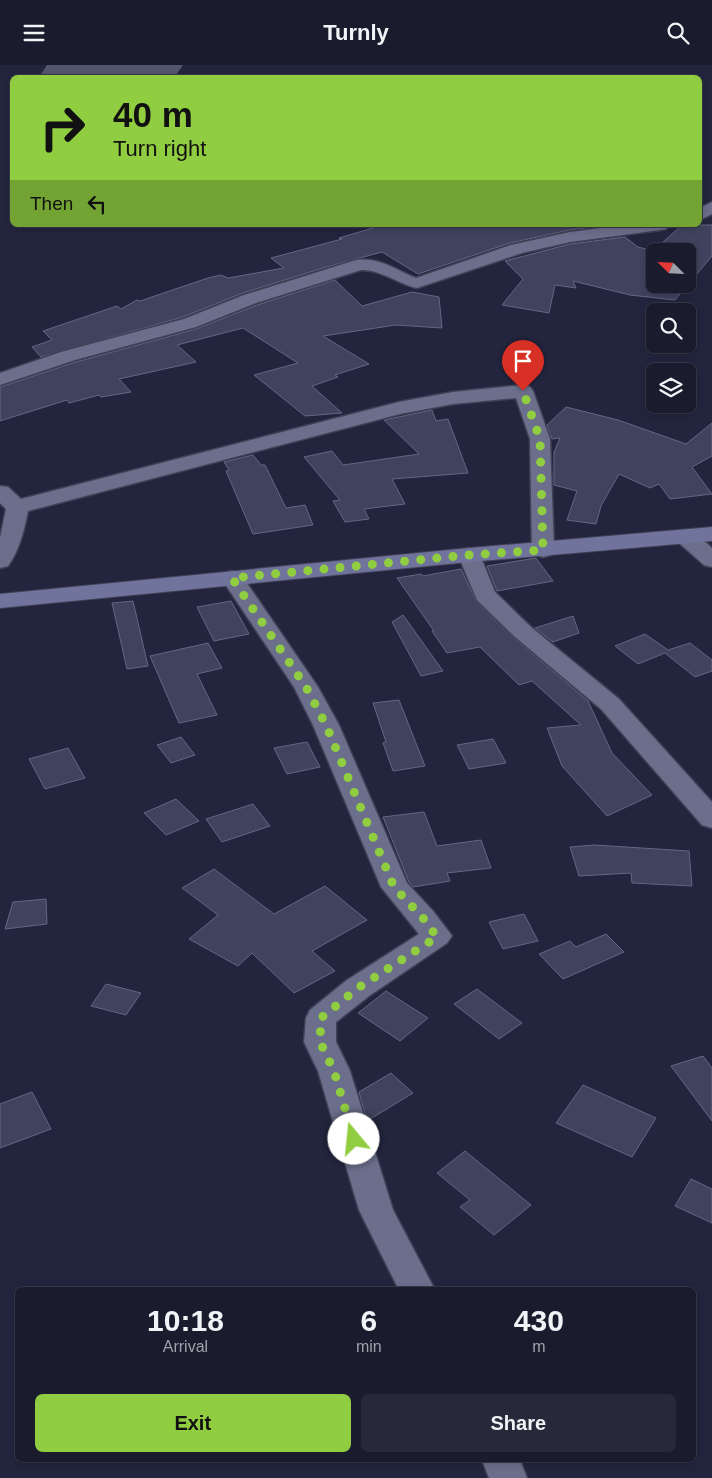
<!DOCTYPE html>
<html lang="en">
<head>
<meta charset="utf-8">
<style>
	body { margin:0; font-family:Helvetica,sans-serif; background:#27293a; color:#f1f3f6; height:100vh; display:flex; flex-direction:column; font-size:19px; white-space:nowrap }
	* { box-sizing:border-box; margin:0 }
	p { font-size:16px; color:#9fa1aa }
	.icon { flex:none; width:28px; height:28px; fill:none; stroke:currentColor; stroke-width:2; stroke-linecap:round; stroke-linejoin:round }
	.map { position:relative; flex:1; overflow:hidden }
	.sheet { position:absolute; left:15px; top:1222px; width:681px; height:175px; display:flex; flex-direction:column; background:#1a1c2e; border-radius:8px; box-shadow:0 2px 8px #0003,0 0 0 1px #383a4a }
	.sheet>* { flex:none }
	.banner { position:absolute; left:10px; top:10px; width:692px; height:152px; border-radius:8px; box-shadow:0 2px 8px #0003,0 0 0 1px #383a4a; background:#90cd40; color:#111; overflow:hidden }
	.needle { width:32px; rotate:294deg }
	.controls { position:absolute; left:646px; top:178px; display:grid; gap:10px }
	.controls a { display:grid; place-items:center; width:50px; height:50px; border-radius:8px; background:#1a1c2e; box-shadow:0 2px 8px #0003,0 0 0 1px #383a4a; font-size:25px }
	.pin { position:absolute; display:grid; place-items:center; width:42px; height:42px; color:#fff; margin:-51px -21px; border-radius:50% 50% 50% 0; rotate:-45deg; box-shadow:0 0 5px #0007 }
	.pin .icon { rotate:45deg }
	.me { position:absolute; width:55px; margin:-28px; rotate:343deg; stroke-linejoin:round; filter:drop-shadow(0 0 4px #0008) }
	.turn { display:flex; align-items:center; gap:18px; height:105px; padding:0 20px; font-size:22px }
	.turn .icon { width:65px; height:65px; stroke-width:2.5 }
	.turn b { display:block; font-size:35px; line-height:42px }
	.then { display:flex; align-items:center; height:48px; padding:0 20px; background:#0003; gap:10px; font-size:19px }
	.eta { display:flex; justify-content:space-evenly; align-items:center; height:85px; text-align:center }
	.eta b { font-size:30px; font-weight:800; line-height:35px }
	.action { display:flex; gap:10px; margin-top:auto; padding:10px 20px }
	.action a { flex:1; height:58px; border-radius:8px; background:#90cd40; color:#111; font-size:20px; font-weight:800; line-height:58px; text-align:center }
	.action a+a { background:#27293a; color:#f1f3f6 }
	header { display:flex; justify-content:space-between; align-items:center; height:65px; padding:0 20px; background:#1a1c2e; font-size:22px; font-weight:800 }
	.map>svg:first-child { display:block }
</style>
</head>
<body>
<header><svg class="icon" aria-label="menu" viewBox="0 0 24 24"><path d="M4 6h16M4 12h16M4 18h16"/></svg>Turnly<svg class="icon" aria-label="search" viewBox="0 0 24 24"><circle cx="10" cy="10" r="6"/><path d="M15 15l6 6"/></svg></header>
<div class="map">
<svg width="712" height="1413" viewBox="0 0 712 1413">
	<rect width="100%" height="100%" fill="#23253e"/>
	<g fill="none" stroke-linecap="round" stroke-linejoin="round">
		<path fill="#54566d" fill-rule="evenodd" d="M 47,0 L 183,0 L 175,12 L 39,12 Z"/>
	</g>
	<path fill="#40435e" stroke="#646784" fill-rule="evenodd" d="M 383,160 L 609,160 L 570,165 L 510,178 L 418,209 L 382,187 L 323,203 L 243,228 L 183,252 L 41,292 L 32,282 L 52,275 L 43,266 L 117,241 L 121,244 L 137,235 L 140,236 L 208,213 L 221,210 L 228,213 L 284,203 L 271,193 L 342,174 L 339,173 Z
		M 682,160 L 712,160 L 712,191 L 675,235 L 630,230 L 573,216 L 576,223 L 555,220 L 549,248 L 502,240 L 523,214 L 505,196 L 570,179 L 625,172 L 638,182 L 653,186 ZM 655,186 L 688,186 L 688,219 L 655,219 Z
		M 335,215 L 362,241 L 412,227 L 439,232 L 442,263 L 396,260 L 323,271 L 369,299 L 335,310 L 338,312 L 312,321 L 342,348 L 305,351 L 254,310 L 298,298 L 243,263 L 177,280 L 196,297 L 119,314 L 131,327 L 101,332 L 99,330 L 69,338 L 67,335 L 0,356 L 0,322 L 76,297 L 196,264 L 257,240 Z
		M 566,342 L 618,355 L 686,379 L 712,358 L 712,391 L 692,402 L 712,429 L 670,434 L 659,419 L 650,423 L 619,409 L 601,441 L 596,459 L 567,455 L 577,426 L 554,420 L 554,387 L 560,373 L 552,374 L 547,360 Z
		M 432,345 L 436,356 L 448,354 L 468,408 L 392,414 L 405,439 L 364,444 L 369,454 L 345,457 L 333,436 L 340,435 L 304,392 L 332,386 L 343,400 L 419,389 L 384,355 Z
		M 253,390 L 261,400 L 265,400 L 286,443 L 305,440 L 313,460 L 253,469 L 226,406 L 229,405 L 224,397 Z
		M 536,493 L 553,516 L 497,526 L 487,501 Z
		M 461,504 L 476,536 L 514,573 L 588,636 L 612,688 L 652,730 L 607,751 L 562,701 L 547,663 L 581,660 L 532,616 L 519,620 L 480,582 L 447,588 L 432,566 L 434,566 L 397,513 L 421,509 L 423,511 Z
		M 133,536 L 148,601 L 127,604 L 112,538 Z
		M 231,536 L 249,569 L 214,576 L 197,542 Z
		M 403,550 L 443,606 L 421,611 L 392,557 Z
		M 573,551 L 579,568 L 553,577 L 535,563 Z
		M 645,569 L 668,585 L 690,578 L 712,595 L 712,606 L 695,612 L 665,588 L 638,599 L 615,581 Z
		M 208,578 L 222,603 L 197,609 L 217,650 L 179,658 L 150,591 Z
		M 399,635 L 425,701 L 393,706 L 383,678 L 386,677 L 373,638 Z
		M 181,672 L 195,690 L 171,698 L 157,680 Z
		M 493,674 L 506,698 L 469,704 L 457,680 Z
		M 307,677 L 320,702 L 287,709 L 274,683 Z
		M 68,683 L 85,713 L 45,724 L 29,694 Z
		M 176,734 L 199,756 L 166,770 L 144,748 Z
		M 253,739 L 270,761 L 222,777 L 206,754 Z
		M 424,747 L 437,781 L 481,775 L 491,803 L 447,808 L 450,816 L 413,822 L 409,817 L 383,752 Z
		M 594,780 L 689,786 L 692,821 L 632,818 L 631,808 L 579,811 L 570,782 Z
		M 214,804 L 274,849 L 325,821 L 367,855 L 312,886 L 335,906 L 294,928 L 252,888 L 238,901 L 189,874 L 218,850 L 182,823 Z
		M 46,834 L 47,859 L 5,864 L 13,837 Z
		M 524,849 L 538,876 L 503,884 L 489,857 Z
		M 606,869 L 624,887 L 563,914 L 539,889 L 570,876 L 576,882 Z
		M 106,919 L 141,928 L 126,950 L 91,941 Z
		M 477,924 L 522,958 L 499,974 L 454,939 Z
		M 386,926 L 428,953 L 400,976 L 358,948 Z
		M 703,991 L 712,1003 L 712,1056 L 671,1001 Z
		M 391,1008 L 413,1028 L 367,1056 L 359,1027 Z
		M 583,1020 L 656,1053 L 632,1092 L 556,1058 Z
		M 32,1027 L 51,1064 L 0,1083 L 0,1039 Z
		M 465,1086 L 531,1140 L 494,1170 L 460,1142 L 470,1135 L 437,1108 Z
		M 691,1114 L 712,1124 L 712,1158 L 675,1141 Z"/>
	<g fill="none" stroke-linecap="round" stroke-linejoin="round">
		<g stroke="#404056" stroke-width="3">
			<path id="street" d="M 712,137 L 712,149 L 700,155 L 700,143 Z
				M 623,160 L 668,160 L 666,164 L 660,165 L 570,177 L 522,188 L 417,223 C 399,219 379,204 361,205 L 256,238 L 196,262 L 75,295 L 0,320 L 0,308 L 61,287 L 184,254 L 244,230 L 353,196 C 377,190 395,205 416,213 L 511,180 L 570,167 Z
				M 523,320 L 530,322 L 533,326 L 550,374 L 554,485 L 551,490 L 543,492 L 535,490 L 532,485 L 530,374 L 516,333 L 453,339 L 400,349 L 28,446 C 24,465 20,484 8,501 L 0,503 L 0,473 L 6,444 L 0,438 L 0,421 L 8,422 L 21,434 L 399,337 L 453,327 Z
				M 686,465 L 694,467 L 712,483 L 712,502 L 704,500 L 678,477 L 675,472 L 678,467 Z
				M 469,483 L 477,485 L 480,490 L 495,527 L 531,562 L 619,634 L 712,737 L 712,763 L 702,760 L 601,644 L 515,572 L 477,535 L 458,490 L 461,485 Z
				M 232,506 L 240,508 L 318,622 L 339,660 L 407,818 L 433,846 L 452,871 L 447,878 L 369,931 L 336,957 L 336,977 L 350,1006 L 393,1145 L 435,1225 L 399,1225 L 359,1145 L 318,1006 L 304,977 L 306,953 L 310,945 L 347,915 L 419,869 L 381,822 L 313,660 L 294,622 L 221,513 L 224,508 Z
				M 482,1395 L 520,1395 L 527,1413 L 489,1413 Z"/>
		</g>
		<g stroke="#404056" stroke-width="2">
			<path id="secondary" d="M 712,462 L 712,476 L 469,497 L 0,543 L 0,529 L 469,483 Z"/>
		</g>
		<use href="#street" fill="#6c6f8c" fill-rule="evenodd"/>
		<use href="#secondary" fill="#70749c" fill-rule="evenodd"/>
	</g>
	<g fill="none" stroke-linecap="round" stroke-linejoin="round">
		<path stroke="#90cd40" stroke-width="9" stroke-dasharray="0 16.2" d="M 354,1074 L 334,1006 L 320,977 L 321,953 L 358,923 L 437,872 L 423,853 L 394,822 L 326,660 L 306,622 L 232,513 L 469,490 L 543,485 L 540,374 L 523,326"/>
	</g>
</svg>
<div class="controls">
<a><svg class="needle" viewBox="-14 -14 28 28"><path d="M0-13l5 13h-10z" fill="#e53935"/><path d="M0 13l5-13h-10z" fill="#9fa1aa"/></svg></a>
<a><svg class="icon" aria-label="search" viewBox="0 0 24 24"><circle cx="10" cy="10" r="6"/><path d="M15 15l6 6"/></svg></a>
<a><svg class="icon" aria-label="layers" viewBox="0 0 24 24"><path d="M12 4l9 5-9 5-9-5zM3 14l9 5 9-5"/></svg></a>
</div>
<div class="pin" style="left:523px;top:326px;background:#d93025"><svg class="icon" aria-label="arrive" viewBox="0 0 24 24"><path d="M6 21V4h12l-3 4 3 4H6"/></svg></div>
<svg class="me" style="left:354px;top:1074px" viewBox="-20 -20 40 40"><circle r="19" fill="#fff"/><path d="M0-13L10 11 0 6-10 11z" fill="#90cd40"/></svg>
<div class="banner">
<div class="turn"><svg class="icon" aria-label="right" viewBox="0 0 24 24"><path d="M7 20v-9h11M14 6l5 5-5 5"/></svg><div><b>40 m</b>Turn right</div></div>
<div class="then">Then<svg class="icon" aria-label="left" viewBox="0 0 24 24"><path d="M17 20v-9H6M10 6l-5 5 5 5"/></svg></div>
</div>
<section class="sheet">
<div class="eta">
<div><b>10:18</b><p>Arrival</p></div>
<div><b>6</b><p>min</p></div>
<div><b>430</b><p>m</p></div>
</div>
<div class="action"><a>Exit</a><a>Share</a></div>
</section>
</div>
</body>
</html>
